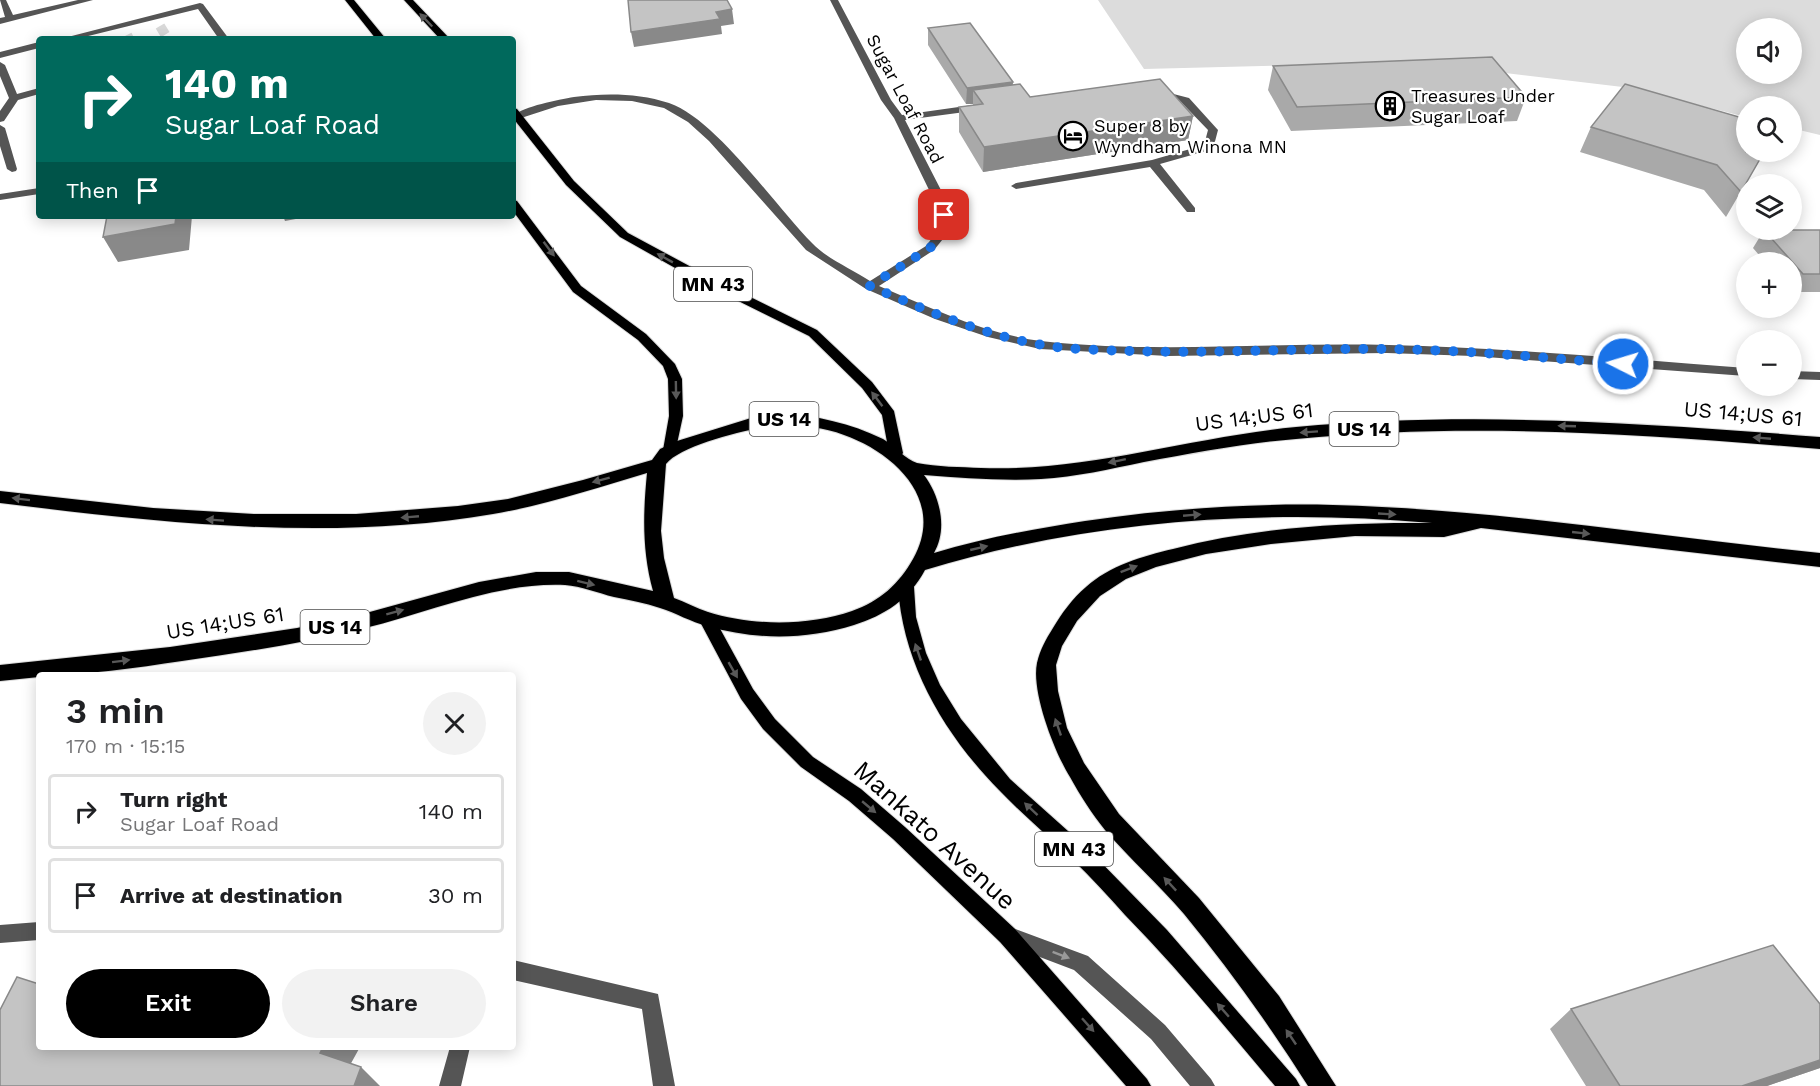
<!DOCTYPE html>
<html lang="en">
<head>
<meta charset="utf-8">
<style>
	body { margin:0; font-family:"Work Sans",sans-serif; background:#f2f2f2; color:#202124; height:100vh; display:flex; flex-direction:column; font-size:22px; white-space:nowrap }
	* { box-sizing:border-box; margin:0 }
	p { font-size:20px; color:#757577 }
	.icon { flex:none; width:33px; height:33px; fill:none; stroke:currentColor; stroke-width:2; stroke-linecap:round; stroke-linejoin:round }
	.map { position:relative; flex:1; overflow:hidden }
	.sheet { position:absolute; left:36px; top:672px; width:480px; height:378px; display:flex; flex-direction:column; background:#fff; border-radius:6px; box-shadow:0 3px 15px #0003 }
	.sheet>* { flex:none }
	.banner { position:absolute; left:36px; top:36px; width:480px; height:183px; border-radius:6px; box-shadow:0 3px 15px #0003; background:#00695c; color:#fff; overflow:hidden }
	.controls { position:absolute; left:1736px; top:18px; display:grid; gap:12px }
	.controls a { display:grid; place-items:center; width:66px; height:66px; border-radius:50%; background:#fff; box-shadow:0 3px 15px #0003; font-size:30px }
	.pin { position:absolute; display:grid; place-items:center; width:51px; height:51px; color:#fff; margin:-26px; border-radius:12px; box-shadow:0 3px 9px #0006 }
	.me { position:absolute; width:66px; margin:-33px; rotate:275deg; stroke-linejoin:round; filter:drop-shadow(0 0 4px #0008) }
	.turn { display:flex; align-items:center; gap:21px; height:126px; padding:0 30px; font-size:27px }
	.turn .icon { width:78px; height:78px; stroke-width:2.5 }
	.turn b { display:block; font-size:42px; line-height:51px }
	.then { display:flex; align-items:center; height:57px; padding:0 30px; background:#0003; gap:12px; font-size:22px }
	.round { display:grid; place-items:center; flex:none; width:63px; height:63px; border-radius:32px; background:#f2f2f2 }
	.headline { display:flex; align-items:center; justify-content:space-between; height:102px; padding:0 30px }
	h1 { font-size:36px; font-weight:600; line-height:45px }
	.primary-button { display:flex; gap:12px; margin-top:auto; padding:12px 30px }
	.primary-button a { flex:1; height:69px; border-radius:36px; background:#000; color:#fff; font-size:24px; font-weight:600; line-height:69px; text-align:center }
	.primary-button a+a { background:#f2f2f2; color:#202124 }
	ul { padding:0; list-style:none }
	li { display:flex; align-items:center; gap:18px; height:75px; margin:0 12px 9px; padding:0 18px; border:3px solid #e0e0e0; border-radius:6px }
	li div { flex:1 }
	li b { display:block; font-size:22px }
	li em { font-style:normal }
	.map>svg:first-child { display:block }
</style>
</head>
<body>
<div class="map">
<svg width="1820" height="1086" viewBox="0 0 1820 1086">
	<rect width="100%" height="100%" fill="#fff"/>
	<path fill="#dcdcdc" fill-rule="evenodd" d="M 1098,0 L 1820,0 L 1820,135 L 1791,128 L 1791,106 L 1746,106 L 1746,117 L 1631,88 L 1414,62 L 1144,69 ZM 1746,28 L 1791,28 L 1791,74 L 1746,74 Z"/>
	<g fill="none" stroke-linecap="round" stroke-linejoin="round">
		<path stroke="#d9d9d9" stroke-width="10" stroke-dasharray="10 5" stroke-linecap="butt" d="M 160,26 L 168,39
			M 127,35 L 129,39"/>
		<g stroke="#dbdbdb" stroke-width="2">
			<path id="major" d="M 345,0 L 354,0 L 386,39 L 376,39 Z
				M 404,0 L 413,0 L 450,39 L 440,39 Z
				M 513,108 L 517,109 L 574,181 L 628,233 L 708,276 L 817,330 L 872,382 L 894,411 L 903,453 L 901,456 L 891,456 L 889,453 L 882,415 L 862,388 L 809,336 L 700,282 L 620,237 L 566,185 L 513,118 Z
				M 513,200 L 517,201 L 581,286 L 646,334 L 675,364 L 682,379 L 683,416 L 675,453 L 670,455 L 663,450 L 669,416 L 668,379 L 663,366 L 638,340 L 573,292 L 513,211 Z
				M 906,581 L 911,583 L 914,587 L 916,617 L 926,653 L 940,685 L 961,719 L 1010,779 L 1087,848 L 1167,930 L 1296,1079 L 1300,1086 L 1275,1086 C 1226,1028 1178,969 1125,915 C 1108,896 1091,877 1072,859 C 1048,836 1022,814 999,790 C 945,735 903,665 898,587 L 901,583 Z
				M 706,612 L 712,614 L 753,689 L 775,719 L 813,757 L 861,789 L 905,827 L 1014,928 L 1147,1079 L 1151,1086 L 1126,1086 L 1000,942 L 893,839 L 849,801 L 801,767 L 763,729 L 741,699 L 698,618 L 700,614 Z"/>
		</g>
		<g stroke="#dbdbdb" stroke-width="2">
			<path id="highway" d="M 781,413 C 817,416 850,423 883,439 C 894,445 906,460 917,463 C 937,467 961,467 981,468 C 1087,472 1190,437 1296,427 C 1471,411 1645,423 1820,437 L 1820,449 C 1645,434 1471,422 1296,439 C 1245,443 1194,453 1144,462 C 1110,469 1076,477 1041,479 C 1002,481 963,478 924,475 C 940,496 948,529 934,553 C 983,538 1034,529 1085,521 C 1167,509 1250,503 1333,505 C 1496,509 1658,537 1820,553 L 1820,567 L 1481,528 L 1444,537 L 1355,536 L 1271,544 L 1206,554 L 1156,567 L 1126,579 L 1100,596 L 1077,621 L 1062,646 L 1056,665 L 1058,691 L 1067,728 L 1084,763 L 1119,814 L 1199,898 L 1279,996 L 1336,1086 L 1308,1086 C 1270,1026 1229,969 1184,914 C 1159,885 1130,859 1105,830 C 1092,814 1080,795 1070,777 C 1055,753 1031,692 1037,663 C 1040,650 1046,639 1053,628 C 1062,613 1072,599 1086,587 C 1109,566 1143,556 1173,549 C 1258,527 1345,522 1432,523 C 1263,508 1087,520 925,570 C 909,600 885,615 854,625 C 806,640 755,640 707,626 C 691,622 676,613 660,608 C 645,603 629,600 614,597 C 598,593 581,586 565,585 C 497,582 430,612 365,628 C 305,643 244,652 182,661 C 135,668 87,675 39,675 L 39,677 L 0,681 L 0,665 L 170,647 L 297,628 L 366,613 L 479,582 L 536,572 L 569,572 L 653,591 C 642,551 643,514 647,473 C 596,488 546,505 493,514 C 330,542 163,523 0,503 L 0,491 L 153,508 L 254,514 L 356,514 L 458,506 L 508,499 L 583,480 L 652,460 L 660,449 L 677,441 L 751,418 ZM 781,425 C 802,426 824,427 844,435 C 895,453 946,501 913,559 C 899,584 880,601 852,611 C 809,626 752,626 708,612 C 696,608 685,602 674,598 L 664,558 L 661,531 L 666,464 C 682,444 755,427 781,425 Z"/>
		</g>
		<path fill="#555" fill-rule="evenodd" d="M 0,0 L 6,0 L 13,15 L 78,0 L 93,0 L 0,24 L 0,18 L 5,17 Z
			M 830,0 L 838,0 L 891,100 L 902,115 L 980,104 L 985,107 L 980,110 L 905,120 L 943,194 L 950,215 L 947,234 L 934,250 L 879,286 C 931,308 985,334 1041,341 C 1157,354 1273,342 1389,345 C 1508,348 1627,359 1746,368 L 1746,376 L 1473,356 L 1387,353 L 1168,356 L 1040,349 L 988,337 L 935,319 L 866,289 L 806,250 L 709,141 L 688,122 L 664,108 L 632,101 L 596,100 L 558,106 L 518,119 L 513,116 C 524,106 558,100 574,97 C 605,93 638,93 669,103 C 716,119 776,207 812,243 C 827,259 852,269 870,281 L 926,246 L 935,234 L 938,215 L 931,194 L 894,118 L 881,100 Z
			M 200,3 L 203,4 L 229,39 L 219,39 L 198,9 L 76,39 L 60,39 Z
			M 39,42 L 39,48 L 0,58 L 0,52 Z
			M 0,62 L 5,65 L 17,94 L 39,88 L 39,94 L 18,100 L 4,121 L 0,122 L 0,111 L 9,98 L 0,76 Z
			M 1158,90 L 1189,98 L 1218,130 L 1213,149 L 1160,164 L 1195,208 L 1195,212 L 1187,212 L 1150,167 L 1016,189 L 1011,186 L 1016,183 L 1152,160 L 1204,145 L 1208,130 L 1181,102 L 1154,95 L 1153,93 Z
			M 0,125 L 5,128 L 17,169 L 16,171 L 12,172 L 7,169 L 0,146 Z
			M 39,188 L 39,194 L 0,200 L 0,194 Z
			M 1791,371 L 1820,372 L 1820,380 L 1791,379 Z
			M 39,922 L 39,940 L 0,943 L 0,925 Z
			M 1010,927 L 1088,956 L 1165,1025 L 1211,1079 L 1215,1086 L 1190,1086 L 1151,1039 L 1074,970 L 1003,943 L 1000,936 L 1003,929 Z
			M 513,960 L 658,994 L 675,1086 L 653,1086 L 642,1009 L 513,980 Z
			M 450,1047 L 470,1047 L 461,1086 L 439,1086 Z"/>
		<use href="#major" fill="#000" fill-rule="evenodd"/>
		<use href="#highway" fill="#000" fill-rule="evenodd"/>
	</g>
	<path fill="#a9a9a9" d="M 928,28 L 1030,97 L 1193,116 L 1188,140 L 983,172 L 959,132 L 959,107 L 973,105 L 973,104 L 966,104 L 928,45 Z
		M 1273,66 L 1526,97 L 1517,121 L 1291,131 L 1268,90 Z
		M 1591,127 L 1764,152 L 1726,217 L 1704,190 L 1580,152 Z
		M 1764,230 L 1820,230 L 1820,292 L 1791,292 L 1791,262 L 1765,262 L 1753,248 Z
		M 1571,1009 L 1820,1068 L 1767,1086 L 1586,1086 L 1550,1029 Z"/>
	<path fill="#898989" d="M 732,9 L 734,24 L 721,26 L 722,34 L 634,47 L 631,32 L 716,12 Z
		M 1013,82 L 1012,98 L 973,90 L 973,104 L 966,104 L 967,88 Z
		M 1193,116 L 1188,140 L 983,172 L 984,147 Z
		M 176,216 L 192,216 L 189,250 L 118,262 L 103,237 Z
		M 283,216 L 312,216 L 285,221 Z
		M 323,1047 L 360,1047 L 344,1076 L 320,1053 Z
		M 1820,1060 L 1820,1068 L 1767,1086 L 1742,1086 Z
		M 361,1067 L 380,1086 L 354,1086 Z"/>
	<path fill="#c4c4c4" stroke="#898989" stroke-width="1.5" d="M 628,0 L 727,0 L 732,9 L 716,12 L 720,19 L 631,32 Z
		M 970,23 L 1013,82 L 967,88 L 928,28 Z
		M 1492,57 L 1526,97 L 1297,107 L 1273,66 Z
		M 1160,79 L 1193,116 L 984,147 L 959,107 L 983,104 L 973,90 L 1020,84 L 1030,97 Z
		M 1625,84 L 1746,119 L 1746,152 L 1764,152 L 1741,192 L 1717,165 L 1591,127 Z
		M 107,216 L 176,216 L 175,224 L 103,237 Z
		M 1764,230 L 1820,230 L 1820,274 L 1803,274 Z
		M 1773,945 L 1820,1004 L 1820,1060 L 1742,1086 L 1620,1086 L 1571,1009 Z
		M 17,977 L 39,984 L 39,1047 L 323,1047 L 320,1053 L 361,1067 L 354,1086 L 0,1086 L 0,1010 Z"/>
	<defs><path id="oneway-solid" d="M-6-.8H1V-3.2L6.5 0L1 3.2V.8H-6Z" transform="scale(1.5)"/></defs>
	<g fill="#595959">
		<use href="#oneway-solid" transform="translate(426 20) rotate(-134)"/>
		<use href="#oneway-solid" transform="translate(549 249) rotate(53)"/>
		<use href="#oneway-solid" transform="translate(665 258) rotate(-151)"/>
		<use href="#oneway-solid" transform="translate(676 390) rotate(89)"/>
		<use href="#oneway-solid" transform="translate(877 399) rotate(-127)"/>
		<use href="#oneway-solid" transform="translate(1567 426) rotate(-178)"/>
		<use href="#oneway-solid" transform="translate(1309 432) rotate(176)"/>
		<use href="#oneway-solid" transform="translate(1762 438) rotate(-175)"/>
		<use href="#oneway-solid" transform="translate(1117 461) rotate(168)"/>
		<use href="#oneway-solid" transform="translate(601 480) rotate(165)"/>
		<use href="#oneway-solid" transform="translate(21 499) rotate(-173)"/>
		<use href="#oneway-solid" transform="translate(1387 514) rotate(3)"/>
		<use href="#oneway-solid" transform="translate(1192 515) rotate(-5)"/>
		<use href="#oneway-solid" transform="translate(410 517) rotate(175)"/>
		<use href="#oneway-solid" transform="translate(215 520) rotate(-176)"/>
		<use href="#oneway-solid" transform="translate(1581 533) rotate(6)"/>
		<use href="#oneway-solid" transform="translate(979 548) rotate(-13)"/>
		<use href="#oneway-solid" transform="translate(1129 569) rotate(-21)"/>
		<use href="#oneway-solid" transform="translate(586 583) rotate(14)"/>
		<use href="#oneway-solid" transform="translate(395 612) rotate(-15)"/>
		<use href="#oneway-solid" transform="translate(918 652) rotate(-109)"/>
		<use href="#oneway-solid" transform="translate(121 661) rotate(-7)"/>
		<use href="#oneway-solid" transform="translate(733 670) rotate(60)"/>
		<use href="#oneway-solid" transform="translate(1058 727) rotate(-109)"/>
		<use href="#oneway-solid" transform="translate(869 807) rotate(40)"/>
		<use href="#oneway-solid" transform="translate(1031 809) rotate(-137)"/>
		<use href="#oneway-solid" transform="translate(1170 884) rotate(-133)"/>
		<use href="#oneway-solid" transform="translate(1223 1010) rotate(-131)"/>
		<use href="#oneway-solid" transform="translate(1088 1025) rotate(48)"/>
		<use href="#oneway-solid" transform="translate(1291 1037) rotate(-124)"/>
	</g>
	<use fill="#999" href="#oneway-solid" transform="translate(1061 955) rotate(21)"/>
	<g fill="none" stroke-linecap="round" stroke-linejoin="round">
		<path stroke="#1a73e8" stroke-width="10" stroke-dasharray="0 18" d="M 944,215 L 941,234 L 930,248 L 870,286 C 925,310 978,333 1037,344 C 1068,350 1101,350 1132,351 C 1217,354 1302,348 1387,349 C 1466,350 1545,358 1623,364"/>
	</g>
	<defs>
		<g id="building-ring" transform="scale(1.5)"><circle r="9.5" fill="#fff" stroke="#000" stroke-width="1.5"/><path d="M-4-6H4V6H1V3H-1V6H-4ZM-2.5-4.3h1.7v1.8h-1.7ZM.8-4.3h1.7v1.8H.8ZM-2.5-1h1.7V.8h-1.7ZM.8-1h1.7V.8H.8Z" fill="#000"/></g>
		<g id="hotel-ring" transform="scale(1.5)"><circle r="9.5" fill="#fff" stroke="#000" stroke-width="1.5"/><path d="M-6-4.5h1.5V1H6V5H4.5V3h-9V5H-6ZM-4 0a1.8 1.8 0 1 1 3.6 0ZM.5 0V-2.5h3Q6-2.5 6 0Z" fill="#000"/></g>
	</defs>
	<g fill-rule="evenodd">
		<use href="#building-ring" x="1390" y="106"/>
		<use href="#hotel-ring" x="1073" y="136"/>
	</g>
	<g text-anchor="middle" stroke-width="4.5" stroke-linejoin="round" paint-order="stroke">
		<g font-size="18" fill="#000" stroke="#fff" text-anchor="start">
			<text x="1411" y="102">Treasures Under<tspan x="1411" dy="21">Sugar Loaf</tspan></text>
			<text x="1094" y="132">Super 8 by<tspan x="1094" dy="21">Wyndham Winona MN</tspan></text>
		</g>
		<g font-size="18" fill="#000" stroke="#fff">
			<text transform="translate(905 99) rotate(62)" y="6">Sugar Loaf Road</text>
		</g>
		<g fill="#fff" stroke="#4c4c4c" stroke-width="1.5">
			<rect x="674" y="267" width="78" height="34" rx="4.5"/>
			<rect x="749.5" y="402" width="69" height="34" rx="4.5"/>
			<rect x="1329.5" y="412" width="69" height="34" rx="4.5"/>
			<rect x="300.5" y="610" width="69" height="34" rx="4.5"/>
			<rect x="1035" y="832" width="78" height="34" rx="4.5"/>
		</g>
		<g font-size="20" font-weight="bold" fill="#000">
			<text x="713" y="291">MN 43</text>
			<text x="784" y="426">US 14</text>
			<text x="1364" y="436">US 14</text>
			<text x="335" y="634">US 14</text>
			<text x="1074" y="856">MN 43</text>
		</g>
		<g font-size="21" fill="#000" stroke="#fff">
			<text transform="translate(1743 414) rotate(5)" y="7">US 14;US 61</text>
			<text transform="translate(1254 417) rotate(-7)" y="7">US 14;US 61</text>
			<text transform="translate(225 623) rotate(-9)" y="7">US 14;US 61</text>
		</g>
		<g font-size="26" fill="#000" stroke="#fff">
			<text transform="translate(935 835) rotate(42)" y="9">Mankato Avenue</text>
		</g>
	</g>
</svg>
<div class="controls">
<a><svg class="icon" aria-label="sound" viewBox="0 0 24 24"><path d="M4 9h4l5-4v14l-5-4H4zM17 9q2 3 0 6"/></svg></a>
<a><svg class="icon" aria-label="search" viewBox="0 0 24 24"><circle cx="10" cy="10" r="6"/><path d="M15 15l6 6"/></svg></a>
<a><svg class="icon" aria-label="layers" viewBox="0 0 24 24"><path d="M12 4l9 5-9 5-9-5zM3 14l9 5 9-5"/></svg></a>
<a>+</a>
<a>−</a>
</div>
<div class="pin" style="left:944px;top:215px;background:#d93025"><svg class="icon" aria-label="arrive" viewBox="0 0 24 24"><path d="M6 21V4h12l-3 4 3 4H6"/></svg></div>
<svg class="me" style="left:1623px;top:364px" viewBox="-20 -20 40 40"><circle r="17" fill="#1a73e8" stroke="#fff" stroke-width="3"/><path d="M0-11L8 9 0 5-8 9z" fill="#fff"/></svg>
<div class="banner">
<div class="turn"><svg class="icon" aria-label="right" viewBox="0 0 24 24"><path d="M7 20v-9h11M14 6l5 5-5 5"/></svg><div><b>140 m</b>Sugar Loaf Road</div></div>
<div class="then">Then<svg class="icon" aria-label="arrive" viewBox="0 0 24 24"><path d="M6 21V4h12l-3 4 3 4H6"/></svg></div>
</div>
<section class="sheet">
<div class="headline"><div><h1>3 min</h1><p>170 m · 15:15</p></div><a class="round"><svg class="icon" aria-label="close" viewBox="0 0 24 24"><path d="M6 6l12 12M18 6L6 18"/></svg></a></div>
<ul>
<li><svg class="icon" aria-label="right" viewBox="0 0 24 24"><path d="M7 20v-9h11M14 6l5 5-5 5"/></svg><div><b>Turn right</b><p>Sugar Loaf Road</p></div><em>140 m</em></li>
<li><svg class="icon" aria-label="arrive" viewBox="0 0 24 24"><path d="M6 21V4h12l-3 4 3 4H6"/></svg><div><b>Arrive at destination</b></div><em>30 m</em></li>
</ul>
<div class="primary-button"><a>Exit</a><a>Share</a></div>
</section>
</div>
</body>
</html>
